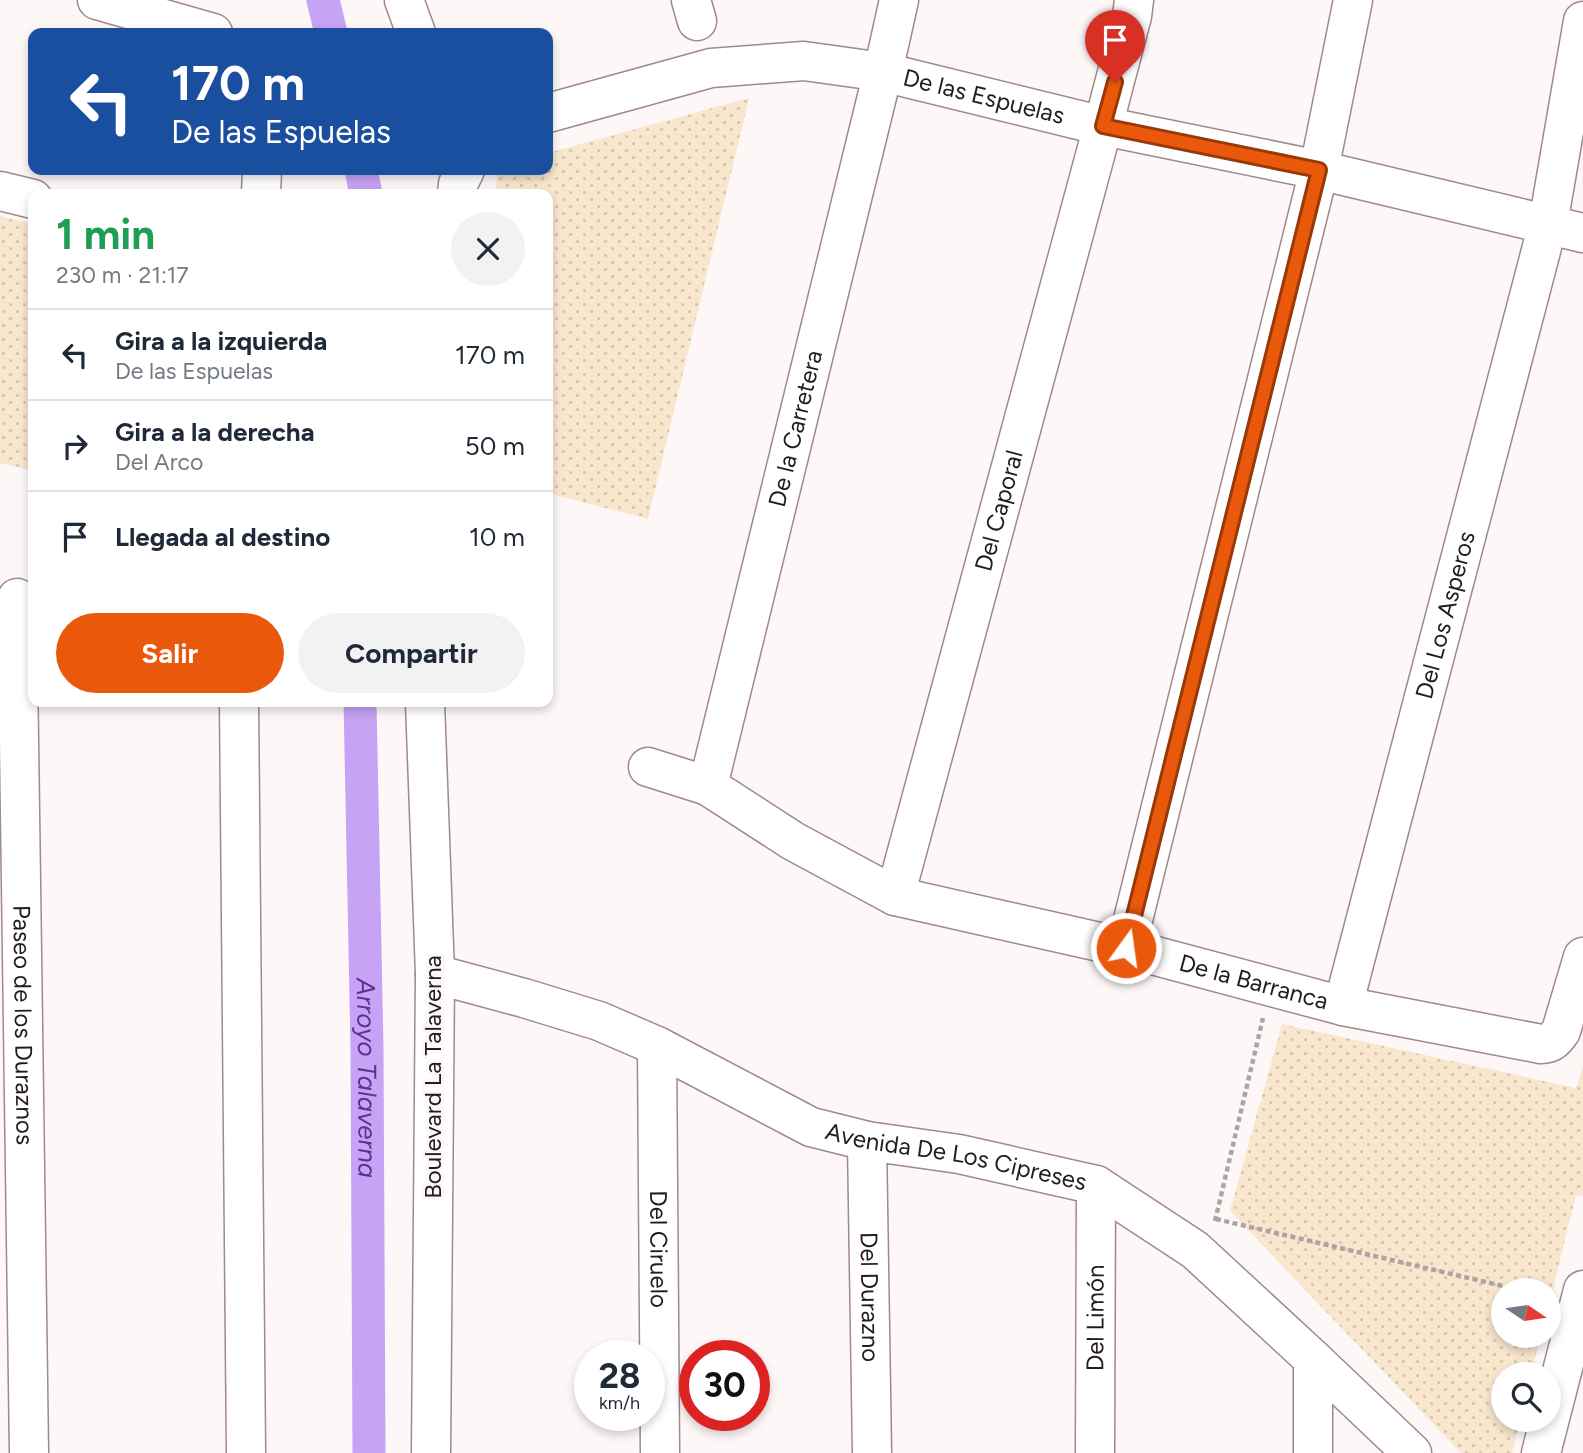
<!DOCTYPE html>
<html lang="es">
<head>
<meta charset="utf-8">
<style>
	body { margin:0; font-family:Figtree,sans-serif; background:#f2f2f3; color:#1f2937; height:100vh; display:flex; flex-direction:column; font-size:26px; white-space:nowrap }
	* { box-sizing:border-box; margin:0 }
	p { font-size:23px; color:#747a83 }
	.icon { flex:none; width:38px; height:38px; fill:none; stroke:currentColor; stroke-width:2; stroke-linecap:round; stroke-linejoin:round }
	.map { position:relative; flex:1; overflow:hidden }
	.side { position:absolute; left:28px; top:189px; width:525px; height:518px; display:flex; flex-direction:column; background:#fff; border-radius:14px; box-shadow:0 4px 10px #0003 }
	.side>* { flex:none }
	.hud { position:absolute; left:28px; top:28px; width:525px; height:147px; border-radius:14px; box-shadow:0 4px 10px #0003; background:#1a4fa0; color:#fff; overflow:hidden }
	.needle { width:46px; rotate:103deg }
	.controls { position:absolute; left:1491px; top:1278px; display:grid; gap:14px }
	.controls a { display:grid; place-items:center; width:70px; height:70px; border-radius:50%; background:#fff; box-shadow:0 4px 10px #0003; font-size:35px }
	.speed { position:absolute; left:574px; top:1340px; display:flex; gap:14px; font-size:35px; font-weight:700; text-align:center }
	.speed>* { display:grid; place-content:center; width:91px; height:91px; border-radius:50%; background:#fff; box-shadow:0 4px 10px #0003; line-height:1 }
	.speed small { font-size:18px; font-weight:400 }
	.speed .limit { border:10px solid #d22; background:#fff; color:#111 }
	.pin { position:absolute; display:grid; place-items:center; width:60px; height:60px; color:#fff; margin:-72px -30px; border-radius:50% 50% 50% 0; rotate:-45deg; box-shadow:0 0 7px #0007 }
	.pin .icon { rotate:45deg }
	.me { position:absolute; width:77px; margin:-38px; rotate:14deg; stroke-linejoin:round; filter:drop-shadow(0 0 5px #0008) }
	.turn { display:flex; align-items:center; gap:24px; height:147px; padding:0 28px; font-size:32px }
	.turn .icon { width:91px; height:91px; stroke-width:2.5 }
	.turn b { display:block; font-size:49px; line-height:60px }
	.round { display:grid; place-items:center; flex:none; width:74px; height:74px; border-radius:37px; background:#f2f2f3 }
	.head { display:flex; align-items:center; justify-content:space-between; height:119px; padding:0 28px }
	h1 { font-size:42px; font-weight:700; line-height:52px; color:#1e9e55 }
	.action { display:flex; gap:14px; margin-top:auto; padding:14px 28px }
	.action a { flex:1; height:80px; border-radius:42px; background:#ea580c; color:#fff; font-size:28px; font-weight:700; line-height:80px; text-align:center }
	.action a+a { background:#f2f2f3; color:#1f2937 }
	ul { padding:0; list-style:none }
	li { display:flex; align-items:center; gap:21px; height:91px; padding:0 28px; border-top:2px solid #e0e1e3 }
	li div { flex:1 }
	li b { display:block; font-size:26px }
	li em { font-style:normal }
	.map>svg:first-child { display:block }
</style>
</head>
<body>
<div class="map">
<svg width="1583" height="1453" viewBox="0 0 1583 1453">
	<defs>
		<pattern id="green-dots" width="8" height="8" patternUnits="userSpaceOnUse" patternTransform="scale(1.75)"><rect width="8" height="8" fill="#f8e6cd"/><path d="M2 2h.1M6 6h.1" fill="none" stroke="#d4c5af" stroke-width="1.8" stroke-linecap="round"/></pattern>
	</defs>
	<rect width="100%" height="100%" fill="#fdf7f8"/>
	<path fill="url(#green-dots)" d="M 749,98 L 648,519 L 548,493 L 548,194 L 496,194 L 497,170 L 548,170 L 548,153 Z
		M 0,216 L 33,224 L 33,471 L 0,463 Z
		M 1282,1024 L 1576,1088 L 1583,1066 L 1583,1196 L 1576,1195 L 1549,1305 L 1549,1290 L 1503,1290 L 1503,1335 L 1541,1335 L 1531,1374 L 1503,1374 L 1503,1419 L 1520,1419 L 1512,1453 L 1461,1453 L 1230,1211 Z"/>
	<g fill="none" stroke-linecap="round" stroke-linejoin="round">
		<g stroke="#c6a3f5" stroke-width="33">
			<path d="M 323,0 L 331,33"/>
			<path d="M 361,170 L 366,194"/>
			<path id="s1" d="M 360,702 L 367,1048 L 369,1453"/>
		</g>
		<g stroke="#a1888b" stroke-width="41">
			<g id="minor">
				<path d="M 97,0 L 213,33"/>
				<path d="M 404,0 L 416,33"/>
				<path d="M 691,0 L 697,21"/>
				<path id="s2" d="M 548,113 L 711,68 L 804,61 L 883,72 L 1103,126 L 1319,170 L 1583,233"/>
				<path d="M 0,191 L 33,199"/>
				<path d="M 261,194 L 262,170"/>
				<path d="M 457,194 L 458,184 L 465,170"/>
				<path id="s3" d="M 17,598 L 29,1453"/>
				<path d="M 239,702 L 246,1453"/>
				<path d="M 425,702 L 435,974 L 431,1453"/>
				<path id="s4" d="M 648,767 L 708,786 L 793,841 L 895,896 L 1126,948 L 1343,1006 L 1541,1044 C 1552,1044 1555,1039 1561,1031 L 1583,957"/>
				<path id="s5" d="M 708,786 L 883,72 L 899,0"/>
				<path id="s6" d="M 895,896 L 1103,126 L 1132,16 L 1134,0"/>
				<path d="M 1126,948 L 1319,170 L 1353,0"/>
				<path id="s7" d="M 435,974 L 524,998 L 599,1021 L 657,1046 L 811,1127 L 867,1141 L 959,1154 L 1096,1185 L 1195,1250 L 1313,1359 L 1412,1453"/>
				<path id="s8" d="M 1343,1006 L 1548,224 L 1583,21"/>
				<path id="s9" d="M 657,1046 L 660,1453"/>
				<path id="s10" d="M 867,1141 L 872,1453"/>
				<path id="s11" d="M 1095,1453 L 1096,1185"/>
				<path d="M 1313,1453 L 1313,1359"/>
				<path d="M 1541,1453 L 1583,1290"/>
			</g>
		</g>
		<path stroke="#aba3a4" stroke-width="4.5" stroke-dasharray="5 3.5" stroke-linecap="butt" d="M 1216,1219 L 1520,1290
			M 1215,1221 L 1263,1018"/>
		<use href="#minor" stroke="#fff" stroke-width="38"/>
	</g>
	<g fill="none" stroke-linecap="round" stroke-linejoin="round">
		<g stroke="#983908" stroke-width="18">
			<path id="route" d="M 1115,82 L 1103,126 L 1319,170 L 1126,948"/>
		</g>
		<use href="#route" stroke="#ea580c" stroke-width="12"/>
	</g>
	<g text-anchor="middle" stroke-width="7" stroke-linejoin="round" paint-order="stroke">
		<g font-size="24" fill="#241b1c" stroke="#fdf7f8">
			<text dy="8" stroke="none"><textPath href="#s2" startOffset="446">De las Espuelas</textPath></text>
			<text dy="8" stroke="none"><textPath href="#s5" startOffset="368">De la Carretera</textPath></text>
			<text dy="8" stroke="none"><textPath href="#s6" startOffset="399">Del Caporal</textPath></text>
			<text dy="8" stroke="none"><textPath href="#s8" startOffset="404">Del Los Asperos</textPath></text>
			<text dy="8" stroke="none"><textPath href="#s4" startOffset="649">De la Barranca</textPath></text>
			<text dy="8" stroke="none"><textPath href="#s3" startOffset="427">Paseo de los Duraznos</textPath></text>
			<text transform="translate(433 1077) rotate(-90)" y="8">Boulevard La Talaverna</text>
			<text dy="8" stroke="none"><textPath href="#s7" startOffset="556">Avenida De Los Cipreses</textPath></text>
			<text dy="8" stroke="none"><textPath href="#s9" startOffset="203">Del Ciruelo</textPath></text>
			<text dy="8" stroke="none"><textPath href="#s10" startOffset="156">Del Durazno</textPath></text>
			<text dy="8" stroke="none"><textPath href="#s11" startOffset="135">Del Limón</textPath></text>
		</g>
		<g font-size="26" font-style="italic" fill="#5f308e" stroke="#fdf7f8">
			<text dy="9" stroke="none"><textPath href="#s1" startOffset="376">Arroyo Talaverna</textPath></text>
		</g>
	</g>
</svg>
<div class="controls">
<a><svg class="needle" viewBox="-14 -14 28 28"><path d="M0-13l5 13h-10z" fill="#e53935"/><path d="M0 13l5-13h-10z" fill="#747a83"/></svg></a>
<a><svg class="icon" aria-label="search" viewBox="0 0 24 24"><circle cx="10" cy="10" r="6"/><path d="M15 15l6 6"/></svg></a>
</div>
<div class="speed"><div>28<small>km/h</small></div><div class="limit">30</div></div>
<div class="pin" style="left:1115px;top:82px;background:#d93025"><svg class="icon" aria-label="arrive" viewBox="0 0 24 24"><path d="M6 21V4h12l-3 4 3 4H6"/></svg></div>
<svg class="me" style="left:1126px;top:948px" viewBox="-20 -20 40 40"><circle r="17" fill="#ea580c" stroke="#fff" stroke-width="3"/><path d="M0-11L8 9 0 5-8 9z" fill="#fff"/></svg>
<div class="hud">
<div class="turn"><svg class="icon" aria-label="left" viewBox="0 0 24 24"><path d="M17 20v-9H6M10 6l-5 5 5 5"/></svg><div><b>170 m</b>De las Espuelas</div></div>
</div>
<section class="side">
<div class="head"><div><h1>1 min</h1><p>230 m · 21:17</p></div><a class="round"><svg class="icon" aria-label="close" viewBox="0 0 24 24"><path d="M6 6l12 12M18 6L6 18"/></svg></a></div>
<ul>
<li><svg class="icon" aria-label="left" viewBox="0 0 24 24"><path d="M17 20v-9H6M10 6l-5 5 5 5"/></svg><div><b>Gira a la izquierda</b><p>De las Espuelas</p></div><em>170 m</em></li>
<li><svg class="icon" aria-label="right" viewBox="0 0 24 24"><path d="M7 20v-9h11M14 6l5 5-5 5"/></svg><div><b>Gira a la derecha</b><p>Del Arco</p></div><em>50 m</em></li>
<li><svg class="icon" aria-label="arrive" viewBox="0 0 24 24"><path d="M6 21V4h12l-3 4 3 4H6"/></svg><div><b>Llegada al destino</b></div><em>10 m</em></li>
</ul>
<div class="action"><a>Salir</a><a>Compartir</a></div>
</section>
</div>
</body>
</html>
